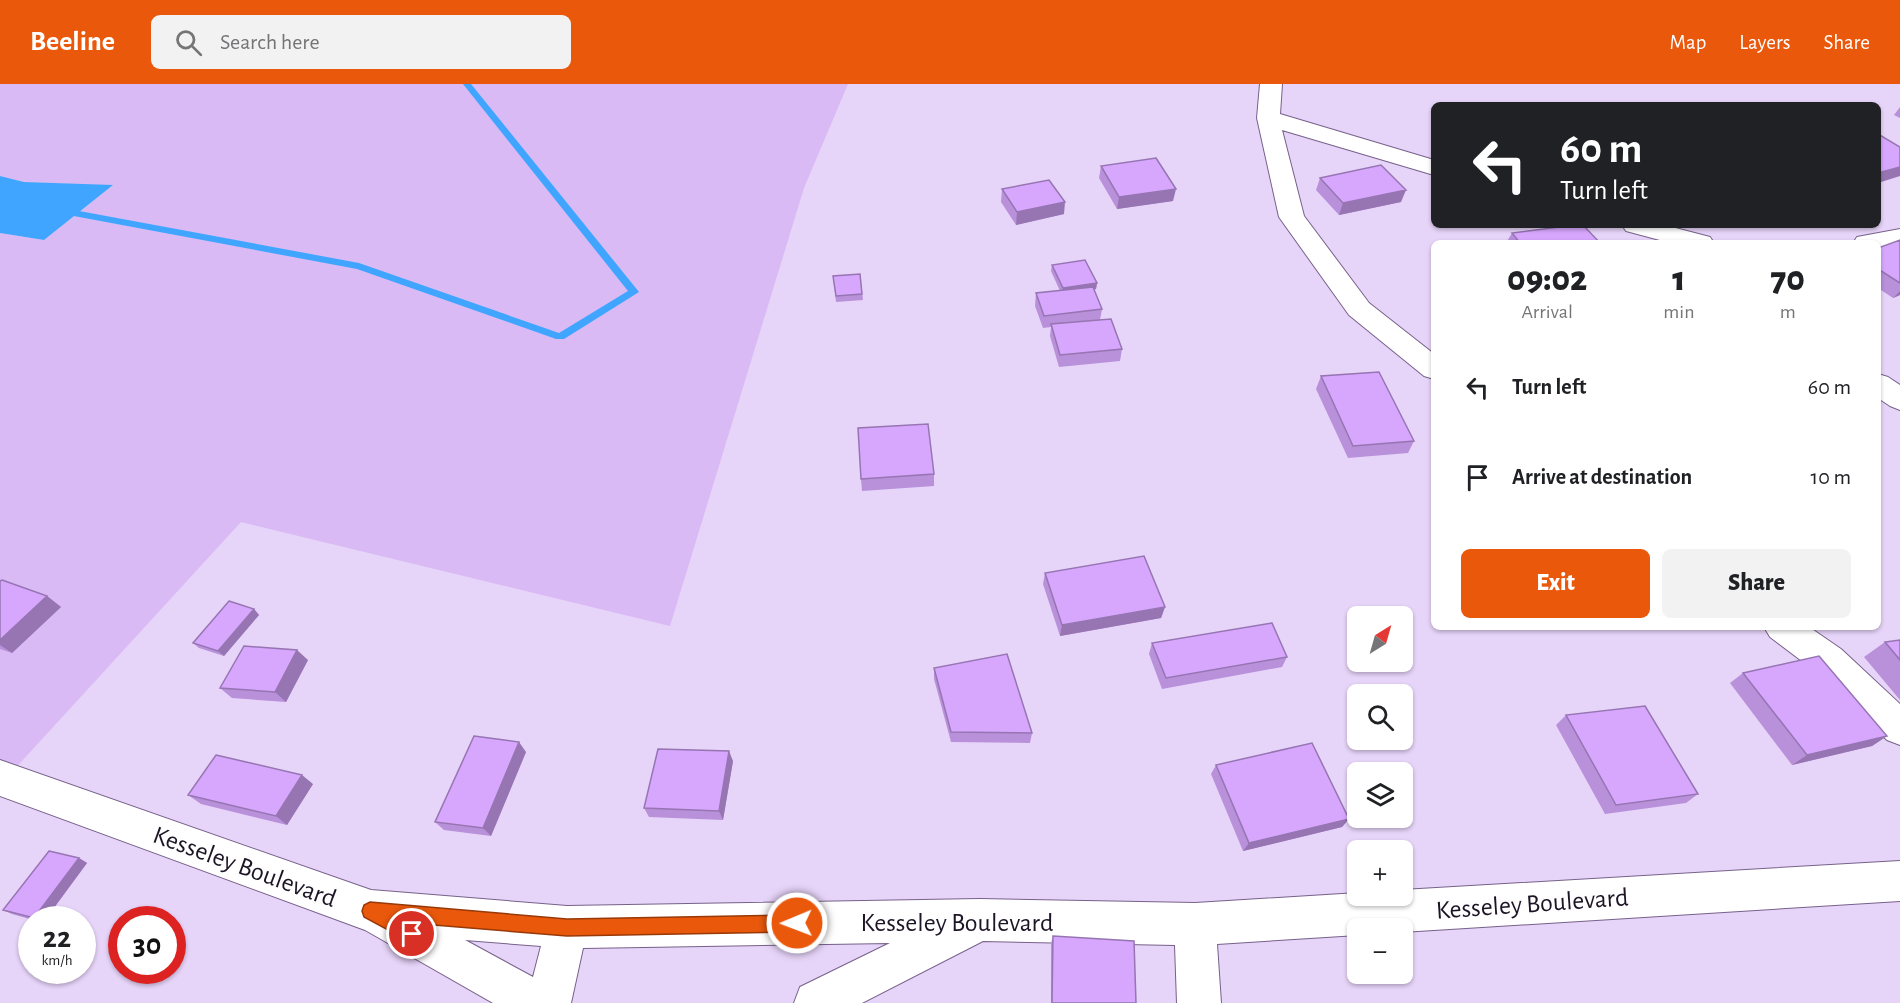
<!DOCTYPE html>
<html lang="en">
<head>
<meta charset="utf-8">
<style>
	body { margin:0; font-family:"Alegreya Sans",sans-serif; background:#f2f2f2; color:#202124; height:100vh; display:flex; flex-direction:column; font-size:22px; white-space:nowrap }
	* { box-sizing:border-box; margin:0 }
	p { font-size:20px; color:#757577 }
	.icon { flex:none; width:33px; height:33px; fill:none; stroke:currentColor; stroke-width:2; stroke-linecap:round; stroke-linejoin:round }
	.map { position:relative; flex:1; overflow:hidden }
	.details { position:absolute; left:1431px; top:156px; width:450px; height:390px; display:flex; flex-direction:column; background:#fff; border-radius:9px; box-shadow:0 2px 4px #0004 }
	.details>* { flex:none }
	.hud { position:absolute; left:1431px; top:18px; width:450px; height:126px; border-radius:9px; box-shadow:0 2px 4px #0004; background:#202124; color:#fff; overflow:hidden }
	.needle { width:39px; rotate:37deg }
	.fabs { position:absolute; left:1347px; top:522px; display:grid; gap:12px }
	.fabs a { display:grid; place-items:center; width:66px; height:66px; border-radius:9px; background:#fff; box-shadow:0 2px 4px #0004; font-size:30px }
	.speed { position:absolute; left:18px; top:822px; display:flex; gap:12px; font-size:30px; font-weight:700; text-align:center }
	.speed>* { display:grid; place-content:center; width:78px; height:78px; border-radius:50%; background:#fff; box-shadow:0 2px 4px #0004; line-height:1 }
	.speed small { font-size:15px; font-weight:400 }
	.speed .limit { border:9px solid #d22; background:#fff; color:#111 }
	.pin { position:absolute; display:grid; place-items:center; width:51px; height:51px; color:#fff; margin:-26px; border:3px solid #fff; border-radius:50%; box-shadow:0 2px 6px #0007 }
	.me { position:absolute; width:66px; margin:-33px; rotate:269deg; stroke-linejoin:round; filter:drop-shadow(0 0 4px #0008) }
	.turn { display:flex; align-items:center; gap:21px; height:126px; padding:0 30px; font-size:27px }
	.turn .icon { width:78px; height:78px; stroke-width:2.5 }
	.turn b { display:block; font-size:42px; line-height:51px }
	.eta { display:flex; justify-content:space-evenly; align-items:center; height:102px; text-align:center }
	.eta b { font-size:36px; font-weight:800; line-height:42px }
	.button { display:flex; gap:12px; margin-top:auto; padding:12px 30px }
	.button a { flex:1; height:69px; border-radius:9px; background:#ea580c; color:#fff; font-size:24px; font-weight:800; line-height:69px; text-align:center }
	.button a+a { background:#f2f2f2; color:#202124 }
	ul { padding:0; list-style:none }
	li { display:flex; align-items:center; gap:18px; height:90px; padding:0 30px }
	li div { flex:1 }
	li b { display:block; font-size:22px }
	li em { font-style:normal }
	header { display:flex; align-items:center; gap:36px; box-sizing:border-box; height:84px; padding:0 30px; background:#ea580c; color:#fff }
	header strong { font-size:28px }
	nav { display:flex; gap:33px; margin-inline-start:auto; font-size:21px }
	.search { width:420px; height:54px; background:#f2f2f2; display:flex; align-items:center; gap:15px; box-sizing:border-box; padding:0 21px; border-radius:9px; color:#757577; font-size:22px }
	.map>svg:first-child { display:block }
</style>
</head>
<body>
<header>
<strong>Beeline</strong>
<div class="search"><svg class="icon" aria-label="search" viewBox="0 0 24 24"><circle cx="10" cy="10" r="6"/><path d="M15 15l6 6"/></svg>Search here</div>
<nav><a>Map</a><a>Layers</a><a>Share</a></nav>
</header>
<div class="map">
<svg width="1900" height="919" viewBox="0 0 1900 919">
	<rect width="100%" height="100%" fill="#e7d4f9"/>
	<path fill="#d9baf4" d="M 0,0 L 848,0 L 804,104 L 670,542 L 241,438 L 0,701 L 0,149 L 44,156 L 112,102 L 24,98 L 0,92 Z"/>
	<path fill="#40a5ff" d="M 0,92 L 24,98 L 113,101 L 44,156 L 0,149 Z"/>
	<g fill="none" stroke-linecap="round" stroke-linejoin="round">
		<path fill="#40a5ff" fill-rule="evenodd" d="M 463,0 L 471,0 L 639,208 L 564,255 L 556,255 L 357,185 L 63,130 L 58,127 L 63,124 L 359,179 L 559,249 L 628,207 Z"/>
		<g stroke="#77618a" stroke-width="2">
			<path id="minor" d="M 1260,0 L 1282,0 L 1280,30 L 1434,76 L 1434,91 L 1282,46 L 1304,132 L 1369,219 L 1434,270 L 1434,295 L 1424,292 L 1349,231 L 1279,133 L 1257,34 Z
				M 1622,141 L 1664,141 L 1710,153 L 1714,159 L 1671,159 L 1626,147 Z
				M 1900,145 L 1900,161 L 1878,165 L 1878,159 L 1853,159 L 1857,153 Z
				M 1878,290 L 1888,293 L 1900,301 L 1900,326 L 1890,322 L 1878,314 Z
				M 1764,543 L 1809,543 L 1841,565 L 1900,620 L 1900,661 L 1887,656 L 1815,587 L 1770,553 Z
				M 0,676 L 371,806 L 567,822 L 980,815 L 1195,819 L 1358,809 L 1358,812 L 1402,812 L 1402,806 L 1900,777 L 1900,817 L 1402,848 L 1402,844 L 1358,844 L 1358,851 L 1217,860 L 1221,919 L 1177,919 L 1175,861 L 983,857 L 862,919 L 794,919 L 800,903 L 890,859 L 583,864 L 571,919 L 493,919 L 365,846 L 0,712 ZM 465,856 L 541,862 L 533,893 Z"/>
		</g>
		<use href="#minor" fill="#fff" fill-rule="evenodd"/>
	</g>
	<path fill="#b990da" d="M 1900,23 L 1900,34 L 1894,31 Z
		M 1101,82 L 1173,117 L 1117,125 L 1099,94 Z
		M 1320,94 L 1401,118 L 1339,131 L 1316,106 Z
		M 1002,105 L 1064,130 L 1016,141 L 1001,118 Z
		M 1512,149 L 1600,159 L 1506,159 Z
		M 1900,156 L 1900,211 L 1893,214 L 1878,204 L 1878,164 Z
		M 1052,181 L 1097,199 L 1096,205 L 1094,206 L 1102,225 L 1100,236 L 1122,265 L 1120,277 L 1059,283 L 1050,252 L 1051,243 L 1043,244 L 1035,222 L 1036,209 L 1060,207 L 1051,187 Z
		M 860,190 L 863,216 L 836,218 L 833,192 Z
		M 1321,292 L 1414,357 L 1408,369 L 1348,374 L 1316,305 Z
		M 934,390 L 934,402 L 862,407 L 861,395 Z
		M 1045,489 L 1165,523 L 1161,534 L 1060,552 L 1043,500 Z
		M 0,497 L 47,512 L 61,523 L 12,569 L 0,565 Z
		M 254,525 L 259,531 L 224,572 L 199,564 L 193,559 Z
		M 1900,556 L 1900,616 L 1864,573 L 1885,558 Z
		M 1152,559 L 1287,573 L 1282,583 L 1162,605 L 1149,570 Z
		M 308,576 L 286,618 L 232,614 L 220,604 Z
		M 934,584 L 1032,649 L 1030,659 L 951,658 L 934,595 Z
		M 1743,589 L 1887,652 L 1872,662 L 1792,681 L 1730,599 Z
		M 1566,631 L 1698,710 L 1686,719 L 1605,730 L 1556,641 Z
		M 526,668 L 491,752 L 444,746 L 435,738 Z
		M 733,677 L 723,736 L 649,733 L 644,724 Z
		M 1216,681 L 1349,735 L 1342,743 L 1243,767 L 1211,690 Z
		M 313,700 L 287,741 L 201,720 L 188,711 Z
		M 79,774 L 87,779 L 45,836 L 33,836 L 12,830 L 3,826 Z
		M 1053,852 L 1136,919 L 1051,919 L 1051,859 Z"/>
	<path fill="#9675b2" d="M 1900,83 L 1900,92 L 1878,99 L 1878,89 Z
		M 1176,105 L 1173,117 L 1117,125 L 1119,113 Z
		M 1406,106 L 1401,118 L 1339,131 L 1343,119 Z
		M 1065,118 L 1064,130 L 1016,141 L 1017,128 Z
		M 1097,199 L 1096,205 L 1062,211 L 1063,204 Z
		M 1900,207 L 1900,211 L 1893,214 Z
		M 47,512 L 61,523 L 12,569 L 0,561 L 0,556 Z
		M 1165,523 L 1161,534 L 1060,552 L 1062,541 Z
		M 254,525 L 259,531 L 224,572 L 218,567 Z
		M 297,566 L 308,576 L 286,618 L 275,608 Z
		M 1887,652 L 1872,662 L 1792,681 L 1807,671 Z
		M 519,658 L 526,668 L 491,752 L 483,744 Z
		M 729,667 L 733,677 L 723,736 L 719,727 Z
		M 302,691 L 313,700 L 287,741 L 276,732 Z
		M 1349,735 L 1342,743 L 1243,767 L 1249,759 Z
		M 79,774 L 87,779 L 45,836 L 37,836 L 34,834 Z"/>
	<path fill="#d7a7fe" stroke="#9675b2" stroke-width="1.5" d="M 1878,50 L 1900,63 L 1900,83 L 1878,89 Z
		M 1156,74 L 1176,105 L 1119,113 L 1101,82 Z
		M 1381,81 L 1406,106 L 1343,119 L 1320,94 Z
		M 1049,96 L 1065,118 L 1017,128 L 1002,105 Z
		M 1575,141 L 1583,141 L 1600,159 L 1520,159 L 1512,149 Z
		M 1900,156 L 1900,199 L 1878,185 L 1878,164 Z
		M 1085,176 L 1097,199 L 1063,204 L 1052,181 Z
		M 860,190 L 862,210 L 836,212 L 833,192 Z
		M 1093,203 L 1102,225 L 1044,232 L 1036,209 Z
		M 1111,235 L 1122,265 L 1060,271 L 1051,240 Z
		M 1379,288 L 1414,357 L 1353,362 L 1321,292 Z
		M 928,340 L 934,390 L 861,395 L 858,344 Z
		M 1144,472 L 1165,523 L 1062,541 L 1045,489 Z
		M 2,496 L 47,512 L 0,556 L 0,497 Z
		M 229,517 L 254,525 L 218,567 L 193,559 Z
		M 1272,539 L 1287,573 L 1166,594 L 1152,559 Z
		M 1900,556 L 1900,576 L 1885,558 Z
		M 244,562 L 297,566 L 275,608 L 220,604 Z
		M 1007,570 L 1032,649 L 951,648 L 934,584 Z
		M 1819,572 L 1887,652 L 1807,671 L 1743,589 Z
		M 1645,622 L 1698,710 L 1616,721 L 1566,631 Z
		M 474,652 L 519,658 L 483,744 L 435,738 Z
		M 1312,659 L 1349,735 L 1249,759 L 1216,681 Z
		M 658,665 L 729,667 L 719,727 L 644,724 Z
		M 216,671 L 302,691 L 276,732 L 188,711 Z
		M 49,767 L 79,774 L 34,834 L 3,826 Z
		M 1053,852 L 1134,857 L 1136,919 L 1052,919 Z"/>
	<path fill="#ea580c" stroke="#983908" stroke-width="1.5" d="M 370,818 L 567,835 L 797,831 L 803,833 L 806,839 L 803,845 L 797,848 L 567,852 L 409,839 L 418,844 L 421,850 L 418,856 L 412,859 L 364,833 L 362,827 L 364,821 Z"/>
	<g text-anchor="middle" stroke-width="5" stroke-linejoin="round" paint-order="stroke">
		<g font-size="26" fill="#1d1425" stroke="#fefefe">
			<text transform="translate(245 782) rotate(20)" y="9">Kesseley Boulevard</text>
			<text transform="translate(1532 819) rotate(-4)" y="9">Kesseley Boulevard</text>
			<text x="957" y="847">Kesseley Boulevard</text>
		</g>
	</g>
</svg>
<div class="fabs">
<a><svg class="needle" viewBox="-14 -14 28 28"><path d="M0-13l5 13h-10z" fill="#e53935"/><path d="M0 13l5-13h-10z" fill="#757577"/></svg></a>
<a><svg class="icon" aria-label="search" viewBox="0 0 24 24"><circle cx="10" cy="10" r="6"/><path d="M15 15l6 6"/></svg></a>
<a><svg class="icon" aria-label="layers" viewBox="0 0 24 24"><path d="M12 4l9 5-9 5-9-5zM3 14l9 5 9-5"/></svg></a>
<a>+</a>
<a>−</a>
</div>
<div class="speed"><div>22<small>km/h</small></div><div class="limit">30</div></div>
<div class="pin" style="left:412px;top:850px;background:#d93025"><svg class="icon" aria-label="arrive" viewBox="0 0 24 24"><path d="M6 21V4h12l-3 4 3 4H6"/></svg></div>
<svg class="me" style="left:797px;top:839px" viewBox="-20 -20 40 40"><circle r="17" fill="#ea580c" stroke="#fff" stroke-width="3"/><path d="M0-11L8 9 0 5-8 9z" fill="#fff"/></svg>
<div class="hud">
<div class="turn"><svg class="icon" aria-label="left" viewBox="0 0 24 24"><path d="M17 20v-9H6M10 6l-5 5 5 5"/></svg><div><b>60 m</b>Turn left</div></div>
</div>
<section class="details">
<div class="eta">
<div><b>09:02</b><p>Arrival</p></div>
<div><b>1</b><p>min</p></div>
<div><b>70</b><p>m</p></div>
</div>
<ul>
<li><svg class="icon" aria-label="left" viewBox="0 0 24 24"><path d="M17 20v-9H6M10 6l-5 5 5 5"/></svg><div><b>Turn left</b></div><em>60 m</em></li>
<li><svg class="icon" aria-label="arrive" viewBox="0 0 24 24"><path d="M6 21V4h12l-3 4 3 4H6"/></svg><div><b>Arrive at destination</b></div><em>10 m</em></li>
</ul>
<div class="button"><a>Exit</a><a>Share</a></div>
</section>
</div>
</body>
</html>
